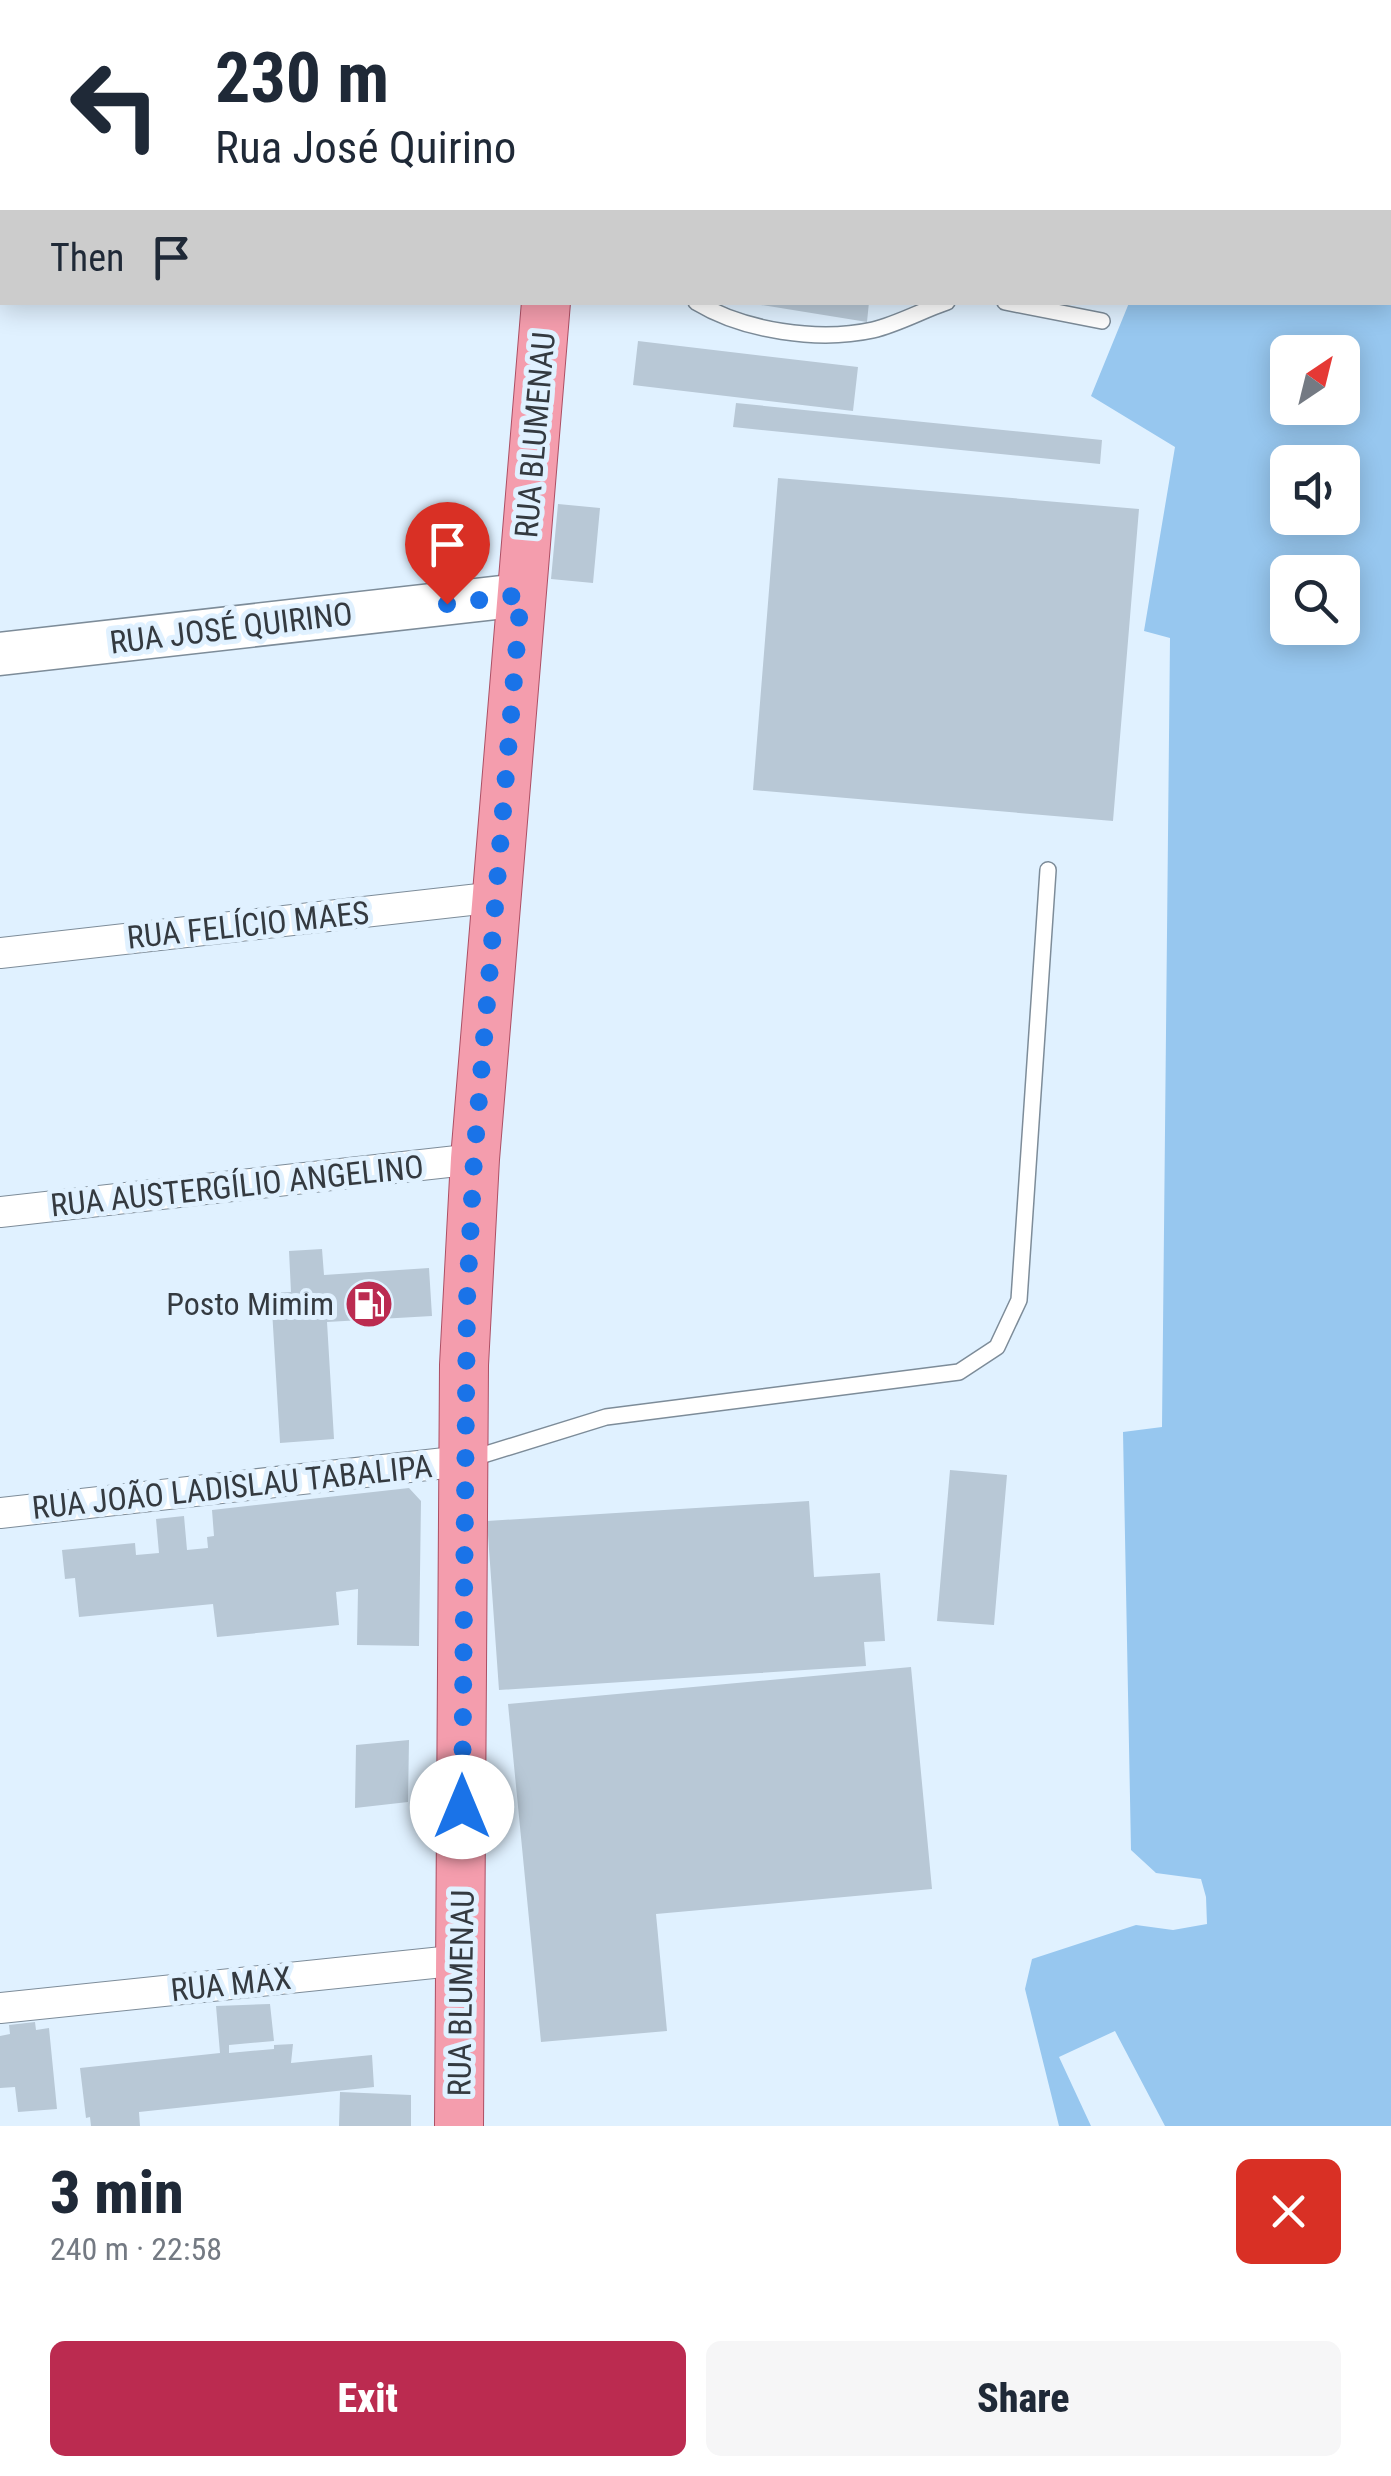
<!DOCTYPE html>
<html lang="en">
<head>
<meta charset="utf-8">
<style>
	body { margin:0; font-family:"Roboto Condensed",sans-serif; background:#f6f6f7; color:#1f2937; height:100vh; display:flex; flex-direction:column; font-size:38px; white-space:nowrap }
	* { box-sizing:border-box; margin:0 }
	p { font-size:32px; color:#747a83 }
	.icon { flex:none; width:55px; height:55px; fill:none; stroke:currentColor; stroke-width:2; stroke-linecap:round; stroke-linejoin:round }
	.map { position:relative; height:2126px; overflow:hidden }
	.sheet { display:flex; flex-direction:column; background:#fff; flex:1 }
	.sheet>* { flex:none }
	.guide { position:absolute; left:0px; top:0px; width:1392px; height:305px; box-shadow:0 5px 25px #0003; background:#fff; color:#1f2937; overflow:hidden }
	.needle { width:65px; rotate:35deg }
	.controls { position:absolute; left:1270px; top:335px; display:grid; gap:20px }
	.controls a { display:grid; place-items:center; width:90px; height:90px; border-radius:15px; background:#fff; box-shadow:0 5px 25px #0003; font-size:50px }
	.pin { position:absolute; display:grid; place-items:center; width:85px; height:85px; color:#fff; margin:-102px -42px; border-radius:50% 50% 50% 0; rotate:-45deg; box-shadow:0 0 10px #0007 }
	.pin .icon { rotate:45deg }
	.me { position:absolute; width:110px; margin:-55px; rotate:0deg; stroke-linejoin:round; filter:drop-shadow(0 0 8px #0008) }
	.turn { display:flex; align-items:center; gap:35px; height:210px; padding:0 50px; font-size:45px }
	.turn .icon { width:130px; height:130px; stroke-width:2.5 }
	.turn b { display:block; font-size:70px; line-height:85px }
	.then { display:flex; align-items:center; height:95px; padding:0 50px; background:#0003; gap:20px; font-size:38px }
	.round { display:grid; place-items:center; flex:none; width:105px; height:105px; border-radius:15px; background:#f6f6f7 }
	.head { display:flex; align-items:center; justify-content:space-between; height:170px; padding:0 50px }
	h1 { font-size:60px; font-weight:800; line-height:75px }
	.primary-button { display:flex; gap:20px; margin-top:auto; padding:20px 50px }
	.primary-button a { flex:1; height:115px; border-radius:15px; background:#bb2b50; color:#fff; font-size:40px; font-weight:800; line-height:115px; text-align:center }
	.primary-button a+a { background:#f6f6f7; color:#1f2937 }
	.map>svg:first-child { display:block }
</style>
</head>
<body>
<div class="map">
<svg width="1391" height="2126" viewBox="0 0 1391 2126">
	<rect width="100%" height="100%" fill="#e0f1ff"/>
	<path fill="#97c7ef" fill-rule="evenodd" d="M 1253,0 L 1391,0 L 1391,2126 L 1165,2126 L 1115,2031 L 1059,2057 L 1091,2126 L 1059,2126 L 1025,1989 L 1032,1959 L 1136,1925 L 1173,1930 L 1207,1924 L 1206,1897 L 1201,1879 L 1156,1873 L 1131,1850 L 1123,1432 L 1162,1427 L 1170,638 L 1144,631 L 1175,447 L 1091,396 L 1129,303 L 1390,302 L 1390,2 L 1252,2 ZM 1288,352 L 1342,352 L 1342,408 L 1288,408 ZM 1288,462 L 1342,462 L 1342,518 L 1288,518 ZM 1288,572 L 1342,572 L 1342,628 L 1288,628 Z"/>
	<path fill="#b8c8d6" d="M 743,302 L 869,302 L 867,322 Z
		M 638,341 L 858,367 L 853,411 L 633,385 Z
		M 736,403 L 1102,440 L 1100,464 L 733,427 Z
		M 778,478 L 1139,509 L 1113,821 L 753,790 Z
		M 558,504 L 600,508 L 593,583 L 551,579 Z
		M 322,1249 L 324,1275 L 429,1268 L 432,1316 L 327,1322 L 334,1439 L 280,1443 L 271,1293 L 291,1292 L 289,1251 Z
		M 950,1470 L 1007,1475 L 994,1625 L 937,1621 Z
		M 409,1488 L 421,1501 L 419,1646 L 357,1645 L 358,1589 L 336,1592 L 339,1625 L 217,1637 L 213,1604 L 79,1617 L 75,1578 L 65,1579 L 62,1550 L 135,1543 L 136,1555 L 159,1553 L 156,1519 L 184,1516 L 187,1550 L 208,1548 L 207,1537 L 214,1536 L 212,1510 Z
		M 809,1501 L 814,1577 L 880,1573 L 885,1641 L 864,1642 L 866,1666 L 499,1690 L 487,1521 Z
		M 911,1667 L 932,1889 L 656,1914 L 667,2031 L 541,2042 L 508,1704 Z
		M 409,1740 L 408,1802 L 355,1808 L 356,1745 Z
		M 270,2004 L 274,2041 L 229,2045 L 229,2053 L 274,2049 L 274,2045 L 293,2044 L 291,2063 L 372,2055 L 374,2087 L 139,2112 L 140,2126 L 91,2126 L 90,2117 L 86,2118 L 80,2068 L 220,2053 L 216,2006 Z
		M 35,2022 L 36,2030 L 49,2028 L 57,2109 L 18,2112 L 15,2087 L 0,2088 L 0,2036 L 10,2034 L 9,2025 Z
		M 340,2092 L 411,2095 L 411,2126 L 339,2126 Z"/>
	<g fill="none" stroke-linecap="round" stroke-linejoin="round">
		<g stroke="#7d8c99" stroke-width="18">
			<path id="service" d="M 696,302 C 744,331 818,342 873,330 C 898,324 923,310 947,302
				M 1005,302 L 1102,321
				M 467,1460 L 606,1417 L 959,1372 L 997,1347 L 1019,1300 L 1048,870"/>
		</g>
		<g stroke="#7d8c99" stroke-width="32">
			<path id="minor" d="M 0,953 L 497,897
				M 0,1212 L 475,1159
				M 0,1513 L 463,1461
				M 0,2008 L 462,1960"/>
		</g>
		<g stroke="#7d8c99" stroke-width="45">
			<path id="secondary" d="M 0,243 L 2,242
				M 0,654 L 521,595"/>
		</g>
		<g stroke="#ac4f64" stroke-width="50">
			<path id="primary" d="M 570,2 L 570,0
				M 459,2126 L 464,1365 L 475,1159 L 546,302"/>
		</g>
		<use href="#service" stroke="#fff" stroke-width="15"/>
		<use href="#minor" stroke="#fff" stroke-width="30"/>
		<use href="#secondary" stroke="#fff" stroke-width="42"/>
		<use href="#primary" stroke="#f49dad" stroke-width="48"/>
	</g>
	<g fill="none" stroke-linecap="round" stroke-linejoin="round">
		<path stroke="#1a73e8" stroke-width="18" stroke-dasharray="0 32.4" d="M 447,604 L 521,595 L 474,1159 L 467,1300 L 462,1807"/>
	</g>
	<defs>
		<g id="fuel-disc" transform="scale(2.5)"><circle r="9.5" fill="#bb2b50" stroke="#e0f1ff"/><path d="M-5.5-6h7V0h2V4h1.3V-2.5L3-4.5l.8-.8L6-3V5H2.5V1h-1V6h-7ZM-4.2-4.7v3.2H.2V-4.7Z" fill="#fff"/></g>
	</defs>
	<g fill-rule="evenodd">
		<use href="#fuel-disc" x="369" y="1304"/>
	</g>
	<g text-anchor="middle" stroke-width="10" stroke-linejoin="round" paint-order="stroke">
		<g font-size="32" fill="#343a40" stroke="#e0f1ff">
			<text transform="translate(535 435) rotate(-85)" y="11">RUA BLUMENAU</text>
			<text transform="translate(231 628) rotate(-7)" y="11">RUA JOSÉ QUIRINO</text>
			<text transform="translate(248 925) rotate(-6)" y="11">RUA FELÍCIO MAES</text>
			<text transform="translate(237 1186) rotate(-6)" y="11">RUA AUSTERGÍLIO ANGELINO</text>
			<text transform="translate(232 1487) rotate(-6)" y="11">RUA JOÃO LADISLAU TABALIPA</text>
			<text transform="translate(231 1984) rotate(-6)" y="11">RUA MAX</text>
			<text transform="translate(461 1993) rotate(-89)" y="11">RUA BLUMENAU</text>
		</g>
		<g font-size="32" fill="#343a40" stroke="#e0f1ff" text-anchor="end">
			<text x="334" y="1315">Posto Mimim</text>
		</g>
	</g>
</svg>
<div class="controls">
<a><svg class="needle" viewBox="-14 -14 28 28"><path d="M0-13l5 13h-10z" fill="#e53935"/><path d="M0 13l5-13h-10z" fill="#747a83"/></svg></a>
<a><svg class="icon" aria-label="sound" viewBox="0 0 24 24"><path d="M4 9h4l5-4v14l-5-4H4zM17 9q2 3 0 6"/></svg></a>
<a><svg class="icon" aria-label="search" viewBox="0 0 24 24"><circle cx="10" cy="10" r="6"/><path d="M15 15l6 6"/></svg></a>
</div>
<div class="pin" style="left:447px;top:604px;background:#d93025"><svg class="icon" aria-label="arrive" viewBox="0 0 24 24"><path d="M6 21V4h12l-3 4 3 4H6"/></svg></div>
<svg class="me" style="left:462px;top:1807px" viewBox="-20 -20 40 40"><circle r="19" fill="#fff"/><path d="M0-13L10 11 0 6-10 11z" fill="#1a73e8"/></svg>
<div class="guide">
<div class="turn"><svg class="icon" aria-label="left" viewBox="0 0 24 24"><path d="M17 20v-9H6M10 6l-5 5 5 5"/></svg><div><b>230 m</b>Rua José Quirino</div></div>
<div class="then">Then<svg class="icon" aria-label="arrive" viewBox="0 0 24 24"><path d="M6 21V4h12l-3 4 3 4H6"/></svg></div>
</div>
</div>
<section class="sheet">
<div class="head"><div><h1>3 min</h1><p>240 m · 22:58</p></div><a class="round" style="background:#d93025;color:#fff"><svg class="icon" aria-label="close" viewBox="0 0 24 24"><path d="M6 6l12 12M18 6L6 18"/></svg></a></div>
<div class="primary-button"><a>Exit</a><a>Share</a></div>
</section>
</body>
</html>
